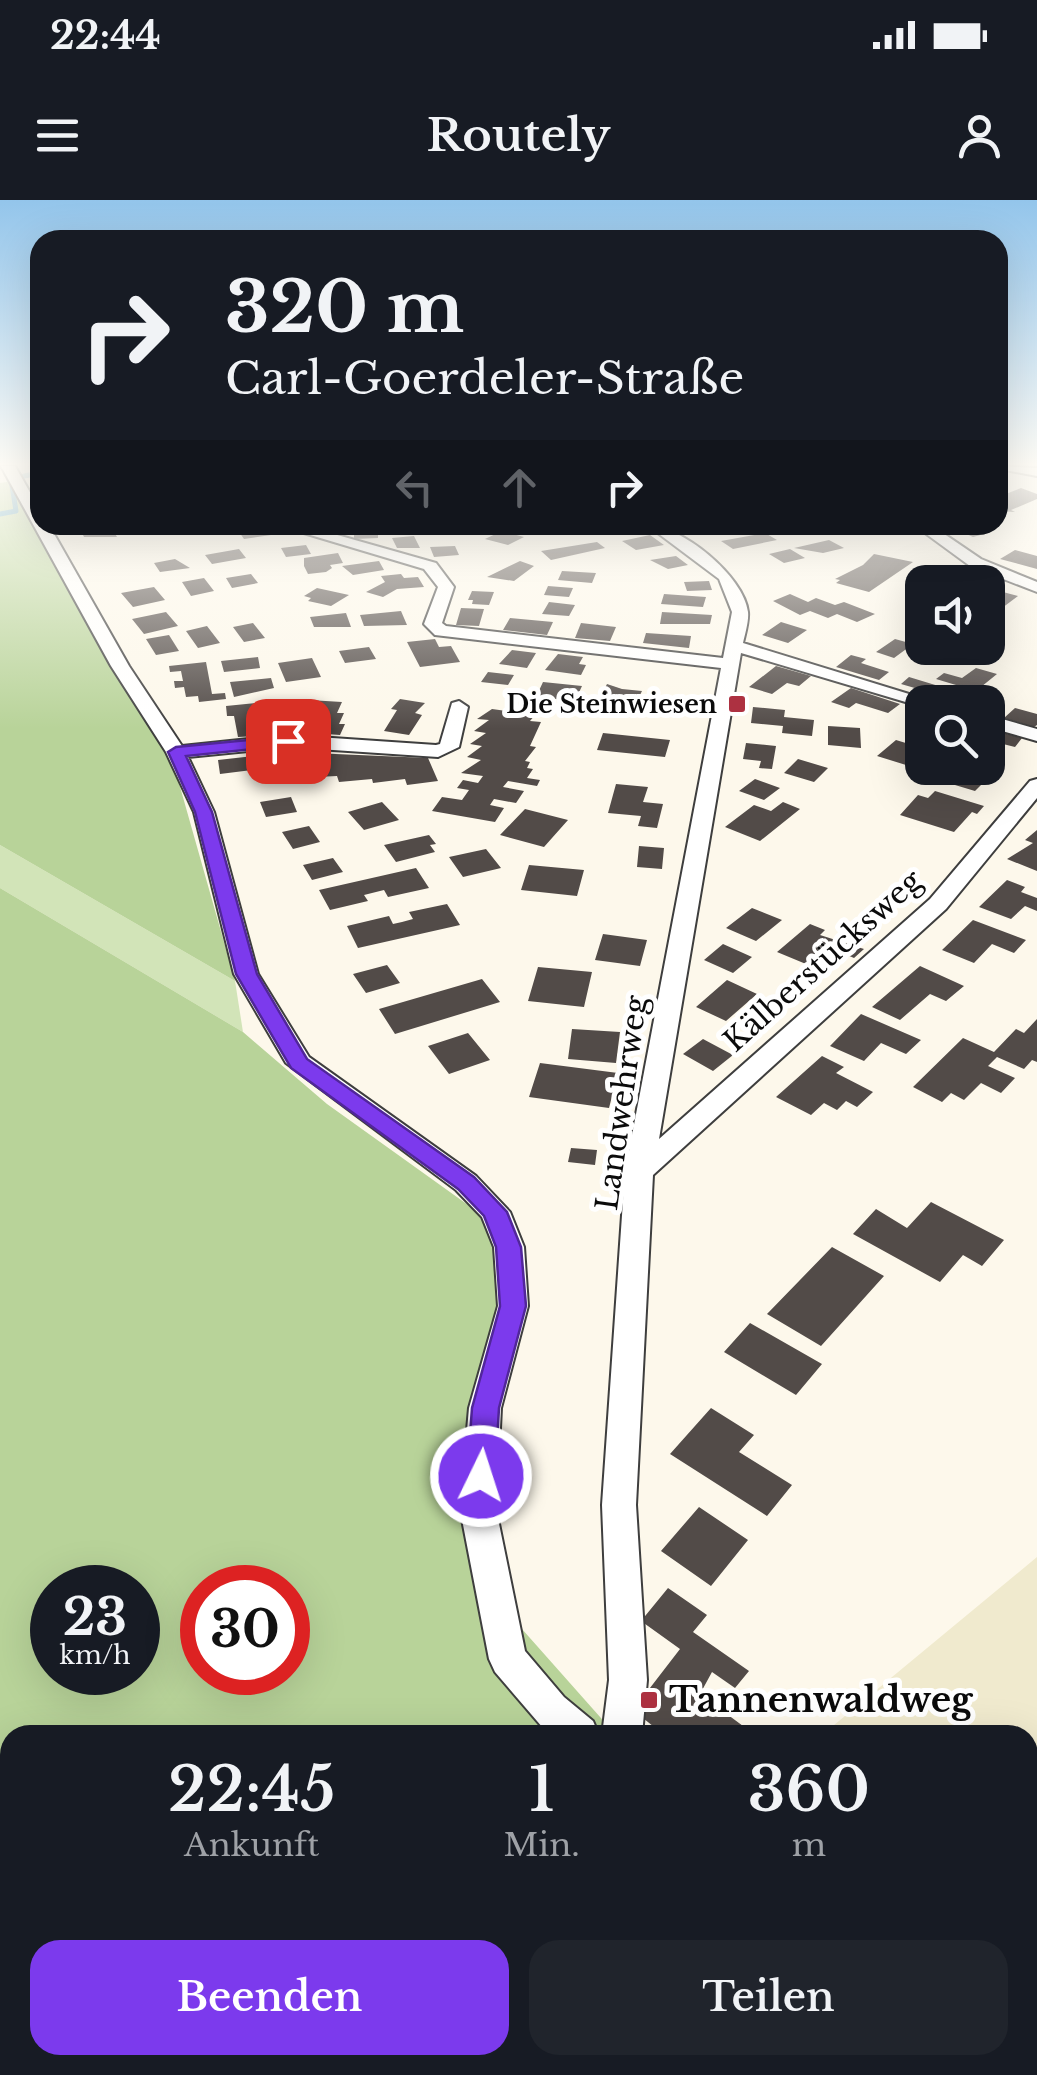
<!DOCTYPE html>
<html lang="de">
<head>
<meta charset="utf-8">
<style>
	body { margin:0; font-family:"Libre Baskerville",serif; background:#20242c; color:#f1f3f6; height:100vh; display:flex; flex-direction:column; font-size:38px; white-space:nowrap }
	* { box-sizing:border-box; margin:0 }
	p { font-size:32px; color:#9ea1a6 }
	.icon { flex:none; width:55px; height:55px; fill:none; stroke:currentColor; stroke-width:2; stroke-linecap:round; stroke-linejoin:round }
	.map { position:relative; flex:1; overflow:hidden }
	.drawer { position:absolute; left:0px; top:1525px; width:1038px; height:350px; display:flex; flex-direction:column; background:#171b24; border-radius:30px 30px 0 0; box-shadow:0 10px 40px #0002 }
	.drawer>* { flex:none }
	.hud { position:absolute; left:30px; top:30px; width:978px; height:305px; border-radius:30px; box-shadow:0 10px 40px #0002; background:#171b24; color:#f1f3f6; overflow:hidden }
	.tools { position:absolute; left:905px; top:365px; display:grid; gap:20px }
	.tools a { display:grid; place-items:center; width:100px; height:100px; border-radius:20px; background:#171b24; box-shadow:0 10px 40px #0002; font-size:50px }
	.speed { position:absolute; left:30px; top:1365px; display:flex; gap:20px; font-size:50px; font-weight:700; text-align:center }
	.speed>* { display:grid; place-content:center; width:130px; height:130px; border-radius:50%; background:#171b24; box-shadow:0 10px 40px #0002; line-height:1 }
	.speed small { font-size:25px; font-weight:400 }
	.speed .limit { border:15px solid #d22; background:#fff; color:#111 }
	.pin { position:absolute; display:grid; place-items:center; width:85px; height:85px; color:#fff; margin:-42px; border-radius:20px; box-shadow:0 5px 15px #0006 }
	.me { position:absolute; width:110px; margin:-55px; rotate:4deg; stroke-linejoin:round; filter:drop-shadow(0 0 8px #0008) }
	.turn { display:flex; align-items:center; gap:35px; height:210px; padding:0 30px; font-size:45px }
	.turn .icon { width:130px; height:130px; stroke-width:2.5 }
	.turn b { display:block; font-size:70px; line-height:85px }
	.lanes { display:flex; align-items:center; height:95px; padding:0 30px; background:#0003; justify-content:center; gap:50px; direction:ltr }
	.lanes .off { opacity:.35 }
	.eta { display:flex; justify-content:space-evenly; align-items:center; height:170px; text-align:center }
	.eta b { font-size:60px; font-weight:600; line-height:70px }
	.cta { display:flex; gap:20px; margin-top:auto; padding:20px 30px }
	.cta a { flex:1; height:115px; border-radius:30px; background:#7c3aed; color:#fff; font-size:40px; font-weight:600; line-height:115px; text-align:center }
	.cta a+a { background:#20242c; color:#f1f3f6 }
	.status { display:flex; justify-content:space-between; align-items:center; height:70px; padding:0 50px; background:#171b24; direction:ltr }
	.status svg { height:28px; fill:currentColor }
	header { display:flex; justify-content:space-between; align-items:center; height:130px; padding:0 30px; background:#171b24; font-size:45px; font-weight:600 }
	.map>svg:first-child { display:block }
</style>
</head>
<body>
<div class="status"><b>22:44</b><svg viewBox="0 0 49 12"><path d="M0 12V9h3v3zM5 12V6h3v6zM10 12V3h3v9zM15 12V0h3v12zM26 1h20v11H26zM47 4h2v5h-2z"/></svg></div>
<header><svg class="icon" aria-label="menu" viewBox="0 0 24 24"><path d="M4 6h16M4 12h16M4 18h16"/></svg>Routely<svg class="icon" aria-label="person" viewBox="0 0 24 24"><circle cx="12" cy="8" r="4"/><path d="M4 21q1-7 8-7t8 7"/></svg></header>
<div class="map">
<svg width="1037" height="1875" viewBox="0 0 1037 1875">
	<rect width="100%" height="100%" fill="#fdf8eb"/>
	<path fill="#f0eace" d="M 1037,1357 L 1037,1862 L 1028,1851 L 1028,1535 L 822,1535 Z"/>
	<path fill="#d2e4b8" d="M 0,645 L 235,781 L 243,832 L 0,688 Z"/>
	<path fill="#b8d399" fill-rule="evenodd" d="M 13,281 L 50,356 L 173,562 L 235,781 L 0,645 L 0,283 Z
		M 0,688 L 243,832 L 327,904 L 496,1025 L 511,1105 L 482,1206 L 507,1412 L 616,1535 L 10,1535 L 10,1865 L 807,1865 L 812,1875 L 0,1875 ZM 52,1388 L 138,1388 L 138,1472 L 52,1472 ZM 202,1388 L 288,1388 L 288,1472 L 202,1472 Z"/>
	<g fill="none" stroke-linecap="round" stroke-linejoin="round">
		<path stroke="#4298bf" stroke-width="5" d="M 24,276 L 40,273
			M 0,314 L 16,311 L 11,279"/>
	</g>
	<path fill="#524b48" d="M 1021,288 L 1037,294 L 1037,299 L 1011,310 L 1015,312 L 998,311 L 998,297 Z
		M 110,325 L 117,337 L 84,337 L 80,329 Z
		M 264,325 L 271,335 L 244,339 L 237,329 Z
		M 440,325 L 487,325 L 469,334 Z
		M 966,325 L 979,325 L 987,329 L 977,331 L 984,334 L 973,337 L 953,328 Z
		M 378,328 L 378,338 L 354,339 L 354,329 Z
		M 502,331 L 524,337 L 508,345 L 485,339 Z
		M 765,333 L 777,340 L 733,349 L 721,341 Z
		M 650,335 L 664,345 L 636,350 L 622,341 Z
		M 414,336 L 420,348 L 397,348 L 392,338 Z
		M 829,340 L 844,348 L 823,353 L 794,348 Z
		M 597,342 L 605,348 L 551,360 L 541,351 Z
		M 306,345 L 311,354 L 286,357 L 281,348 Z
		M 455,346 L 459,355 L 434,357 L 430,347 Z
		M 239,349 L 246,358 L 212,364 L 205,355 Z
		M 790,349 L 805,358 L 784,363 L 769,354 Z
		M 1015,350 L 1037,356 L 1037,369 L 1000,359 Z
		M 338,353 L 343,363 L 330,365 L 332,368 L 326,372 L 308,374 L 304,366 L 304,358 Z
		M 874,354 L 913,362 L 869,392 L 836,383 L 840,380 L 835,379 L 863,365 Z
		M 676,356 L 688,365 L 668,369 L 650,360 Z
		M 175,359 L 190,368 L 160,372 L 154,363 Z
		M 379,361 L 384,370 L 353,375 L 342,366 Z
		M 520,361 L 534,366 L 514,381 L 487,377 Z
		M 562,371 L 596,373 L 592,383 L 558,380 Z
		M 251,374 L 258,383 L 232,388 L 226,378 Z
		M 401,374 L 404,378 L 418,377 L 424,387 L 397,389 L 383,397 L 366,392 L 385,382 L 381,376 Z
		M 204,378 L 214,391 L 191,396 L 182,382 Z
		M 709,381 L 712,390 L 687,391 L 684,382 Z
		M 548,386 L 573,388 L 569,397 L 544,395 Z
		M 154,387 L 165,400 L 133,407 L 121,393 Z
		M 317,388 L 349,395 L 331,406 L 308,401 L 311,398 L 304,396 Z
		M 988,388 L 1018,396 L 994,414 L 988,412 Z
		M 472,391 L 494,392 L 489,405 L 472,404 L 473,400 L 468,400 Z
		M 664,394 L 706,397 L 703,407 L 661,404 Z
		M 790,394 L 808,402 L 816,398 L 835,405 L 844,402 L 875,414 L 857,422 L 837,414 L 828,418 L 810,411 L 800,415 L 773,401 Z
		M 549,402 L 575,405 L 569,416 L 542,414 Z
		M 461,408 L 484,409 L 479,426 L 456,425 Z
		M 401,411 L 407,425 L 364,426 L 360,415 Z
		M 166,412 L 178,426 L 144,434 L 132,419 Z
		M 662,412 L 712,415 L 710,424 L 660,424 Z
		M 346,413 L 351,427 L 314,427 L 310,417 Z
		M 510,418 L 553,422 L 547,435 L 503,430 Z
		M 781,422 L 807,430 L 788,443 L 762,435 Z
		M 253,423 L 265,438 L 244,442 L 233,427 Z
		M 581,423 L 616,427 L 610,441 L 575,438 Z
		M 207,426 L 220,443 L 198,448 L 186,431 Z
		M 646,433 L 691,436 L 689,448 L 643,443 Z
		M 169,435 L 179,451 L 156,455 L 146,439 Z
		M 435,439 L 439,447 L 451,446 L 460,462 L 420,467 L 407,442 Z
		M 895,439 L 913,444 L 894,458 L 876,452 Z
		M 369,447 L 376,459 L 345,463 L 339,451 Z
		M 512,450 L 536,453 L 527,468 L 499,464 Z
		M 558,454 L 583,457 L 579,464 L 586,465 L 581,475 L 545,470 Z
		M 851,455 L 866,459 L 861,463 L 889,472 L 879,480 L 836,467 Z
		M 258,457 L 260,468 L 224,472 L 221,461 Z
		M 312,458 L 321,477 L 286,482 L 278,463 Z
		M 206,462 L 212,494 L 225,493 L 226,499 L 199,502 L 198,496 L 186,497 L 184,487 L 175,488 L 174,481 L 183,481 L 181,471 L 170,472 L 169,466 Z
		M 776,466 L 811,476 L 799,486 L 787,483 L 772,494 L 749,487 Z
		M 976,468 L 997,474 L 976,491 L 936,479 L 944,473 L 962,478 Z
		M 488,472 L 514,475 L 508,485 L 481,482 Z
		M 909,477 L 978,498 L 963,502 L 901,484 Z
		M 271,478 L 274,488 L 234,497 L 230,482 Z
		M 543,482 L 582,486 L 575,501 L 536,497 Z
		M 607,484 L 622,489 L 642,491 L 636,503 L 599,500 Z
		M 851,488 L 900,504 L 888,513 L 856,503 L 849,508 L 831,502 Z
		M 400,499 L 425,503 L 415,513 L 422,515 L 409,535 L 384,531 L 397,510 L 391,509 Z
		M 309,500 L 342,502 L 337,513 L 344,513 L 339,524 L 345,524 L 340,535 L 313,533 L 317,511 L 306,507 Z
		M 257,503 L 264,524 L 270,524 L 271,535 L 238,537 L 234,516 L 227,516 L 226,506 Z
		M 673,503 L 697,504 L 696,516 L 671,514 Z
		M 753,507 L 785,510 L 784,517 L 814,520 L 812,536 L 782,533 L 783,526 L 751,523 Z
		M 1015,508 L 1037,514 L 1037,525 L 1034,527 L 1004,518 Z
		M 492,509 L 535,515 L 530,521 L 541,522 L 530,546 L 536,547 L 525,561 L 530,562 L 527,568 L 533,569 L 527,578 L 540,580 L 537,586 L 508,581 L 503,587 L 524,591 L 516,603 L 494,599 L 490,605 L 504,608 L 495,622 L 432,611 L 442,597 L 462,600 L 469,590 L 457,588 L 463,580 L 478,583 L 483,576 L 461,573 L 481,560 L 467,557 L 482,546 L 470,544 L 486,533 L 474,531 L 489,520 L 477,519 Z
		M 828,526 L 860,528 L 861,548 L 828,545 Z
		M 988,529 L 1022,538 L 1015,547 L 1003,544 L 992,558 L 988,557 Z
		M 603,533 L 670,540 L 665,557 L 597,550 Z
		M 896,540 L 922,548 L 919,553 L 922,563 L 912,560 L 906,565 L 877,556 Z
		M 746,543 L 776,546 L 772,569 L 759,568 L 761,561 L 743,559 Z
		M 289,552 L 428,558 L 438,581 L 407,585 L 405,579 L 373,583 L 372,579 L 339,582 L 337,576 L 275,579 L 274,575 L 253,577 L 252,570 L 220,574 L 218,560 Z
		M 798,559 L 828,568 L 814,582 L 784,573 Z
		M 961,568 L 971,568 L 992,574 L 975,591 L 945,582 Z
		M 755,579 L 780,588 L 764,600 L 739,591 Z
		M 616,584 L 648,587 L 643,602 L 663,604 L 657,628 L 638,626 L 641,616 L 608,613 Z
		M 935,591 L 984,606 L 977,614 L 972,612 L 954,632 L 900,615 L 918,595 L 928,598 Z
		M 291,597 L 297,612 L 266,617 L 260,602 Z
		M 382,602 L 399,620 L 364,630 L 348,612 Z
		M 783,602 L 800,609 L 760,641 L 725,627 L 754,605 L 771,611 Z
		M 525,609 L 568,620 L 544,647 L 500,635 Z
		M 309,626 L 320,642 L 293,649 L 282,632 Z
		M 1037,630 L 1037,671 L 1007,659 L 1033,643 L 1025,640 Z
		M 429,635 L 436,644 L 430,645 L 435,652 L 396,662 L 384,645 Z
		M 639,646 L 664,648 L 662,669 L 637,667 Z
		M 486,649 L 501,668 L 463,677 L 449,657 Z
		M 333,658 L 343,672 L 312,680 L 303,665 Z
		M 529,665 L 584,670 L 577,696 L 521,690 Z
		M 416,668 L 429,688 L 388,697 L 384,690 L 364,695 L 368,701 L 330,710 L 319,690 Z
		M 1007,680 L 1025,687 L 1021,692 L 1037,698 L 1037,711 L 1025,706 L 1011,719 L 979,707 Z
		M 447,704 L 460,725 L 358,748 L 347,726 L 389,716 L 393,724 L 402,722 L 413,719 L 409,712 Z
		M 752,708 L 782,720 L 756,741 L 726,728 Z
		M 973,720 L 1026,740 L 1014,753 L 992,744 L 974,763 L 942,750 Z
		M 810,724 L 825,730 L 820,735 L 864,749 L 854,758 L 838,751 L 818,769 L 777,752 Z
		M 603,734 L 647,740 L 640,766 L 595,760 Z
		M 723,744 L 752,757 L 733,773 L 704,760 Z
		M 387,765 L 400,783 L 366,793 L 353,774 Z
		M 920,766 L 964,786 L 946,801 L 930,794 L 900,820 L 872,807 Z
		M 538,767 L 592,772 L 584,807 L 528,801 Z
		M 482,779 L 500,802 L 395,834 L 379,809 Z
		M 727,780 L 757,794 L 726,821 L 696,807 Z
		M 861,814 L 921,840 L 906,854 L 881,843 L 864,861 L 830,846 Z
		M 1037,819 L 1037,862 L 1032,860 L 1024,869 L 997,857 L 988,866 L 1015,878 L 1001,893 L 981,883 L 964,900 L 951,893 L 942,902 L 913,887 L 963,838 L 994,852 L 1016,829 L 1024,833 Z
		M 572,829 L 620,832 L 616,863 L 568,859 Z
		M 468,833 L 490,860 L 449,874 L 428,846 Z
		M 703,839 L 733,855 L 713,871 L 683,854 Z
		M 822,856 L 844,867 L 836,873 L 873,892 L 857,907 L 846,901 L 837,910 L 824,903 L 811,915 L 776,897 Z
		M 540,863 L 618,873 L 609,908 L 529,897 Z
		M 571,948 L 597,950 L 595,965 L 568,962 Z
		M 931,1002 L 1004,1040 L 982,1066 L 963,1055 L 940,1082 L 853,1034 L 876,1009 L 907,1028 Z
		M 832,1047 L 884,1076 L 821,1146 L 767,1114 Z
		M 750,1123 L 822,1164 L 796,1195 L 724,1152 Z
		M 711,1208 L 754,1235 L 739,1252 L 792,1285 L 767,1316 L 670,1254 Z
		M 699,1307 L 748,1340 L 711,1386 L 661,1351 Z
		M 668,1388 L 707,1415 L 693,1432 L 749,1471 L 735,1488 L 712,1472 L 700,1494 L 747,1529 L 743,1535 L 664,1535 L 633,1510 L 680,1449 L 641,1421 Z"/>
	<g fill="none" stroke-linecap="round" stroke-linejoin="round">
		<g stroke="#3e3e3e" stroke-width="4">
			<path id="minor" d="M 1,266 L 15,266 L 40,310 L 40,325 L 49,325 L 129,466 L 182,546 L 288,535 L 436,545 L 440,544 L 452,503 L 459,501 L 468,507 L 459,547 L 438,557 L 288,547 L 188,557 L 214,612 L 258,774 L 309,857 L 476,976 L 510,1012 L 524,1047 L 528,1106 L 501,1208 L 496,1309 L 525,1451 L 564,1497 L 593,1521 L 599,1535 L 549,1535 L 495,1472 L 489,1459 L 460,1309 L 469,1208 L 498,1106 L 494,1047 L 482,1017 L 456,990 L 286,863 L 234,774 L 194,612 L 166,552 L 111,466 Z
				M 998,266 L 1037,268 L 1037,276 L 1000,269 Z
				M 277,325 L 302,325 L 436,363 L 454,387 L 442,423 L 446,426 L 723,458 L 732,412 L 719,379 L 647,325 C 681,325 744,376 748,412 C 749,421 745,434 743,443 L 935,502 L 919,506 L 741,453 L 659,939 L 930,699 L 1030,581 L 1037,579 L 1037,598 L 946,709 L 653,975 L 636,1305 L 647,1480 L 642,1535 L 602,1535 L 609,1480 L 602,1305 L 625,972 L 721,468 L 435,435 L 424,424 L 438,387 L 424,369 Z
				M 914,325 L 931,325 L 981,359 L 1037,382 L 1037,392 L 970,366 Z
				M 988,515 L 1037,529 L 1037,541 L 988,527 Z
				M 403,1865 L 451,1865 L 447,1875 L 399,1875 Z
				M 804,1865 L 853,1865 L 857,1875 L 808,1875 Z"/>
		</g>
		<use href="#minor" fill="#fff" fill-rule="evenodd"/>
	</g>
	<linearGradient id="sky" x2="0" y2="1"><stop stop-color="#93c5eb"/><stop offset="0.5" stop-color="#fefcf6"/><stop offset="1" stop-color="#fefcf6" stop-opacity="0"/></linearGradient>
	<rect width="1037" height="529" fill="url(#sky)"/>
	<path fill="#7c3aed" stroke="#51269a" stroke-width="2.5" d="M 288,536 L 296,541 L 293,545 L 186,556 L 212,612 L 257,774 L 307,859 L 474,977 L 507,1012 L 521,1047 L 526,1106 L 499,1208 L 495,1276 L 491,1284 L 481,1288 L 471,1284 L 467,1276 L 472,1208 L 500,1106 L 496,1047 L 484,1016 L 458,989 L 291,868 L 236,774 L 195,612 L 168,552 L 176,547 Z"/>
	<g fill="#ad3141" stroke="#fff" stroke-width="4">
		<rect x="727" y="494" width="20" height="20" rx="5"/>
		<rect x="639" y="1490" width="20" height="20" rx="5"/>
	</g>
	<g text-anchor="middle" stroke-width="10" stroke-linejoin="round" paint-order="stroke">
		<g font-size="25" font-weight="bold" fill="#0b0b0b" stroke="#fff" text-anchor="end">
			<text x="717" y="513">Die Steinwiesen</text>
		</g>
		<g font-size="30" fill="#0b0b0b" stroke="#fff">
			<text transform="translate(823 761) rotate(-42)" y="10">Kälberstücksweg</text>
			<text transform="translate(622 903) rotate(-82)" y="10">Landwehrweg</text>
		</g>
		<g font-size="35" font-weight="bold" fill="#0b0b0b" stroke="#fff" text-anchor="start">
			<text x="669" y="1512">Tannenwaldweg</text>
		</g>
	</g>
</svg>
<div class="tools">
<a><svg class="icon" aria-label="sound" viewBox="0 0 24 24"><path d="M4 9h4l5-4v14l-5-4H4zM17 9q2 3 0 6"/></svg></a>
<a><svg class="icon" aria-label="search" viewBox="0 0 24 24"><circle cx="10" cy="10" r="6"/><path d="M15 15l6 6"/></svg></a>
</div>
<div class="speed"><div>23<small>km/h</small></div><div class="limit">30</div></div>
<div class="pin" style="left:288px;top:541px;background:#d93025"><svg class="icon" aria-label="arrive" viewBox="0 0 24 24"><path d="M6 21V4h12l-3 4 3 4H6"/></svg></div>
<svg class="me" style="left:481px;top:1276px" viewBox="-20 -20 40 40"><circle r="17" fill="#7c3aed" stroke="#fff" stroke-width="3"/><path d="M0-11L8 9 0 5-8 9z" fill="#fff"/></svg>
<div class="hud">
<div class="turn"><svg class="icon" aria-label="right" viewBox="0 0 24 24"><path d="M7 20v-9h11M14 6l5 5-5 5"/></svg><div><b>320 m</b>Carl-Goerdeler-Straße</div></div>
<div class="lanes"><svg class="icon off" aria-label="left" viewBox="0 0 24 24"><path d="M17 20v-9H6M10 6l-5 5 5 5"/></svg><svg class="icon off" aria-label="ahead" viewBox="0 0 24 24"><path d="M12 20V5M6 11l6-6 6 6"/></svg><svg class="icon" aria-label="right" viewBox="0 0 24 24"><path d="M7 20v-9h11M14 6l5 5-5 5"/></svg></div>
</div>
<section class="drawer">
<div class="eta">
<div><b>22:45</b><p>Ankunft</p></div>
<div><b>1</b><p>Min.</p></div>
<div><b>360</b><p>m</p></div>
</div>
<div class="cta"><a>Beenden</a><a>Teilen</a></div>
</section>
</div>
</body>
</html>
